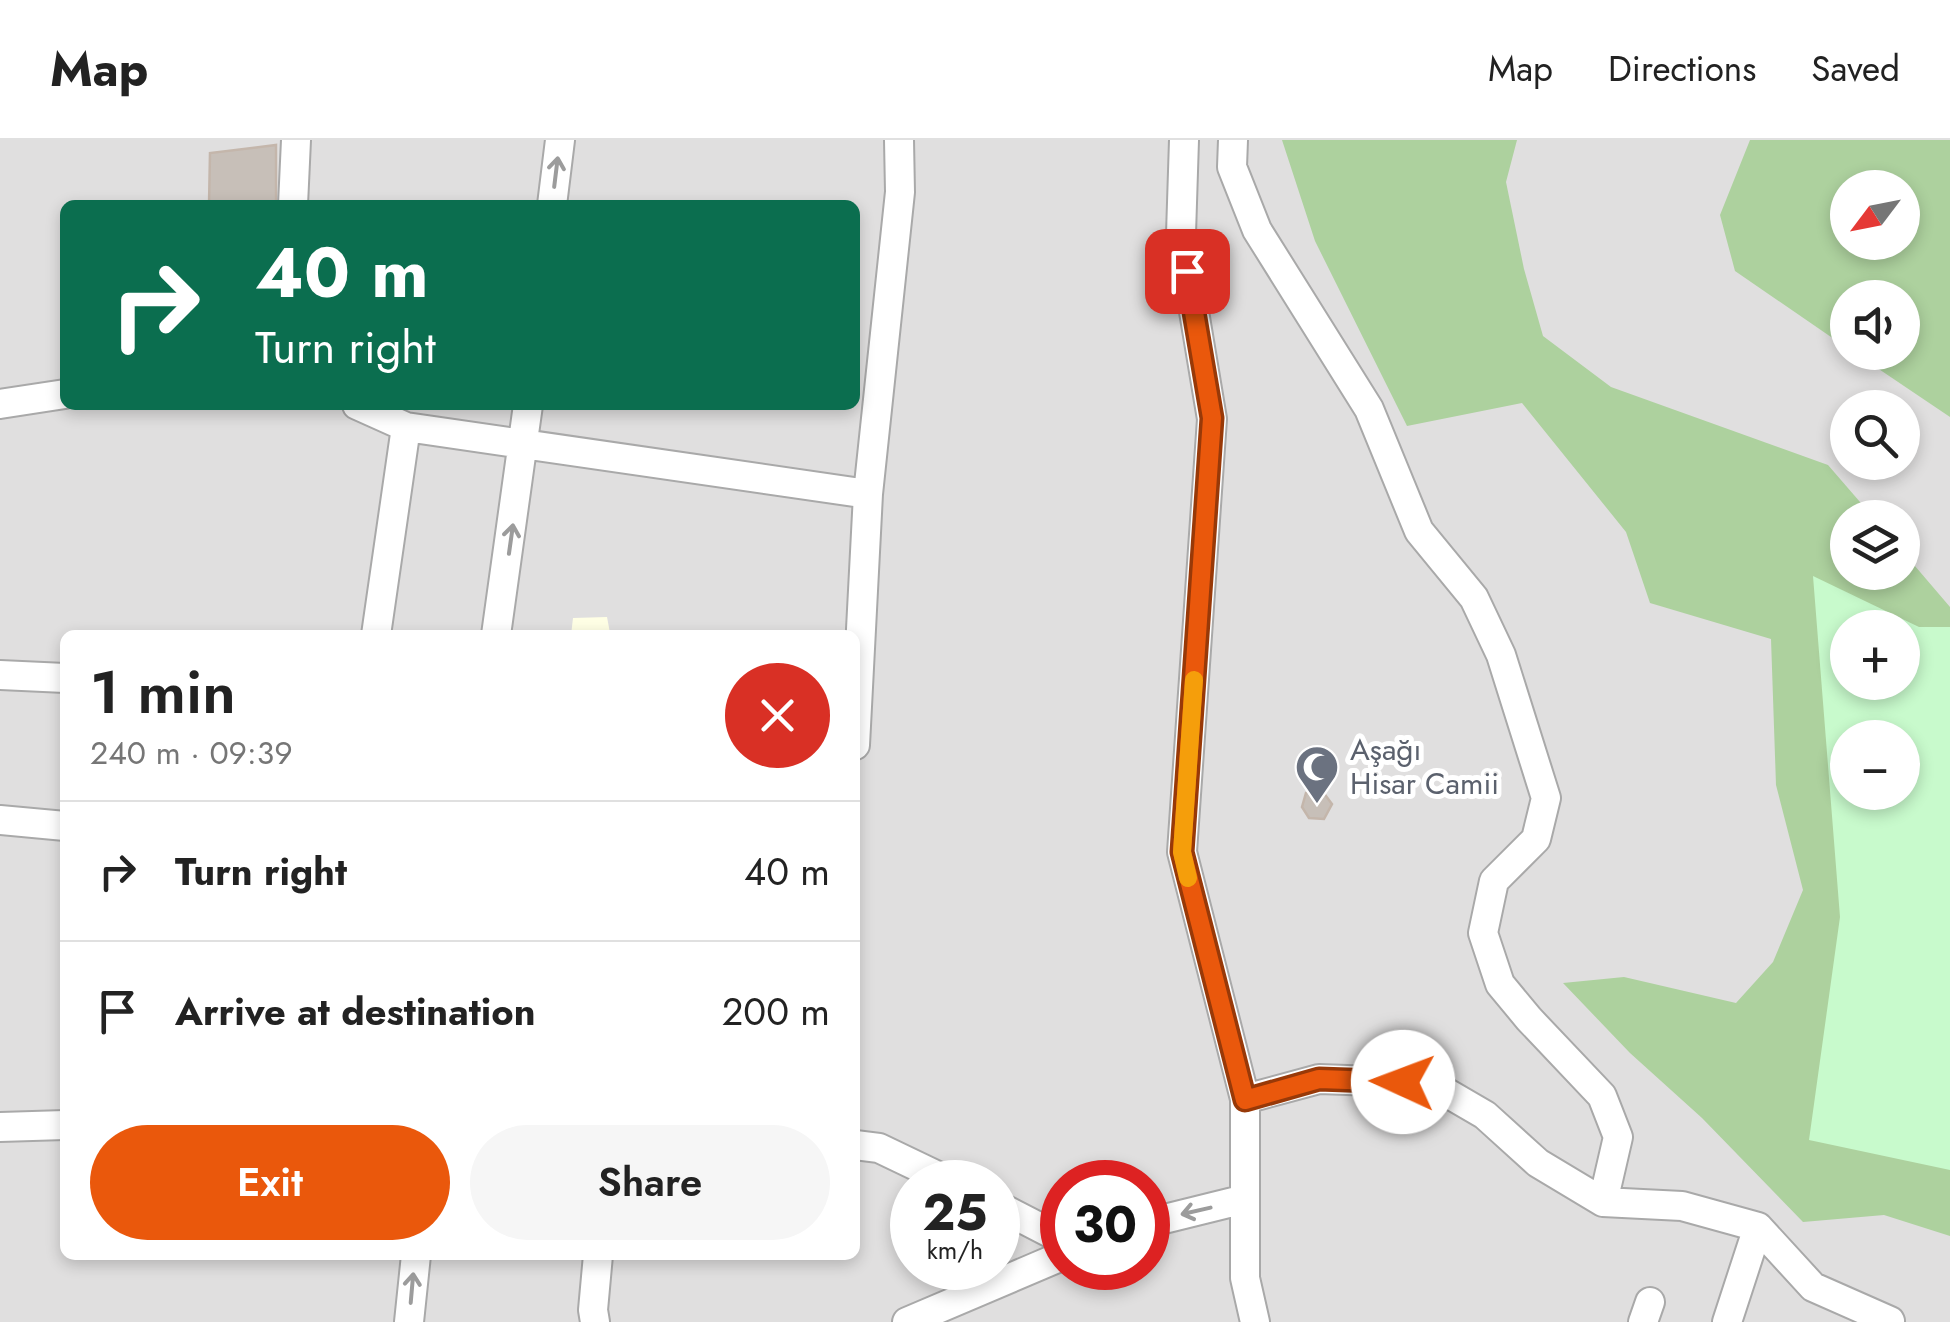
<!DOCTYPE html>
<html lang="en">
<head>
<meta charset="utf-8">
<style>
	body { margin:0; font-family:Jost,sans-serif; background:#f6f6f6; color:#222; height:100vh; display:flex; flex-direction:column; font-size:38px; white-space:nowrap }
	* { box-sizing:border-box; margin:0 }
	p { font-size:32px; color:#767676 }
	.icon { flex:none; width:55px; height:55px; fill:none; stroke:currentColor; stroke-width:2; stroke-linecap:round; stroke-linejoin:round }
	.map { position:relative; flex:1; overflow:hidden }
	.drawer { position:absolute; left:60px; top:490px; width:800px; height:630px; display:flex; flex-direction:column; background:#fff; border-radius:15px; box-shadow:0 5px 15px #0003 }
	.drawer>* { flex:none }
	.hud { position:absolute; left:60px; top:60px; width:800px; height:210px; border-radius:15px; box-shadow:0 5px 15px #0003; background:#0b6e4f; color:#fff; overflow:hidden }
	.needle { width:65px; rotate:238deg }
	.fabs { position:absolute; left:1830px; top:30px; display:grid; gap:20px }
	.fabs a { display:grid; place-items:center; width:90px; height:90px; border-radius:50%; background:#fff; box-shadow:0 5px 15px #0003; font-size:50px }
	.speed { position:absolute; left:890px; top:1020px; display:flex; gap:20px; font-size:50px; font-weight:700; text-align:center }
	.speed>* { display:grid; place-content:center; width:130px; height:130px; border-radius:50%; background:#fff; box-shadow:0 5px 15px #0003; line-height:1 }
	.speed small { font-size:25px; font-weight:400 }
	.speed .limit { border:15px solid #d22; background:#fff; color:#111 }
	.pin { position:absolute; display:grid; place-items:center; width:85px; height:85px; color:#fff; margin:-42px; border-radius:20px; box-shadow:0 5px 15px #0006 }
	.me { position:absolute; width:110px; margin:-55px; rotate:272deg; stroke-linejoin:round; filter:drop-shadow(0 0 8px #0008) }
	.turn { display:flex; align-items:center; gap:35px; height:210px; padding:0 30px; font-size:45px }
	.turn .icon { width:130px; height:130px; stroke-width:2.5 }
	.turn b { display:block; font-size:70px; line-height:85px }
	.round { display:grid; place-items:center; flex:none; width:105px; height:105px; border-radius:52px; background:#f6f6f6 }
	.headline { display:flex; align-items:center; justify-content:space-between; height:170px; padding:0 30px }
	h1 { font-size:60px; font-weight:600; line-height:75px }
	.button { display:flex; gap:20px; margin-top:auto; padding:20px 30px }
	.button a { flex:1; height:115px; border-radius:60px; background:#ea580c; color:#fff; font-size:40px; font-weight:600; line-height:115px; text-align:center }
	.button a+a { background:#f6f6f6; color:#222 }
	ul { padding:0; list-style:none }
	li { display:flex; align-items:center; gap:30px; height:140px; padding:0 30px; border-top:2px solid #e0e0e0 }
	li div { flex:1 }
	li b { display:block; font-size:38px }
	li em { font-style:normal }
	header { display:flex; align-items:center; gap:60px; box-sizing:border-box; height:140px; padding:0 50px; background:#fff; border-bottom:2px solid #e0e0e0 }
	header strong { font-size:48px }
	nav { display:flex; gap:55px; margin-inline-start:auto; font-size:35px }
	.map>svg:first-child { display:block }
</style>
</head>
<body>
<header>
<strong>Map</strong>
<nav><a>Map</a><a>Directions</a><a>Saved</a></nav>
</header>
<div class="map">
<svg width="1950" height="1182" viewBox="0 0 1950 1182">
	<rect width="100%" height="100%" fill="#f2efe9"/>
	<path fill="#e0dfdf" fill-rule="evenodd" d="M 0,0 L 1950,0 L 1950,1182 L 0,1182 ZM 1848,48 L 1902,48 L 1902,102 L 1848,102 ZM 65,65 L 855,65 L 855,265 L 65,265 ZM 1848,158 L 1902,158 L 1902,212 L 1848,212 ZM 1848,268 L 1902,268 L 1902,322 L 1848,322 ZM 1848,378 L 1902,378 L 1902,432 L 1848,432 ZM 1848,488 L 1902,488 L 1902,542 L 1848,542 ZM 65,495 L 855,495 L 855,1115 L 65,1115 ZM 1848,598 L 1902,598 L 1902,652 L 1848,652 ZM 912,1042 L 998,1042 L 998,1128 L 912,1128 ZM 1062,1042 L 1148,1042 L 1148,1128 L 1062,1128 Z"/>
	<path fill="#ffffe5" d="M 607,477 L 610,493 L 621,495 L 571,495 L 573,478 Z"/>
	<path fill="#add19e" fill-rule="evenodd" d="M 1282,0 L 1517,0 L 1506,42 L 1524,129 L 1543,196 L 1611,247 L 1828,325 L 1873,377 L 1848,378 L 1848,432 L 1902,432 L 1903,412 L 1950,467 L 1950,1096 L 1884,1075 L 1803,1082 L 1702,978 L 1630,913 L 1563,843 L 1624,837 L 1736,863 L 1773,822 L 1803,750 L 1776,645 L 1771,499 L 1650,463 L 1626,392 L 1522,263 L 1407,286 L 1315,101 ZM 1848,488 L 1902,488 L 1902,542 L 1848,542 ZM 1848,598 L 1902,598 L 1902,652 L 1848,652 Z
		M 1750,0 L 1950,0 L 1950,277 L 1855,213 L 1902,212 L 1902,158 L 1848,158 L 1847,208 L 1735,131 L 1720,75 ZM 1848,48 L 1902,48 L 1902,102 L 1848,102 Z"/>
	<path fill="#c8facc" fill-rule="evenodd" d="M 1813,436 L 1919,487 L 1950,487 L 1950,1030 L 1809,1000 L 1840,777 ZM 1848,488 L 1902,488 L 1902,542 L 1848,542 ZM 1848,598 L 1902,598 L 1902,652 L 1848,652 Z"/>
	<path fill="#c7bfb8" stroke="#c4b6ab" stroke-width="2.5" d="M 276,5 L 276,65 L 209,65 L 210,13 Z
		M 1323,652 L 1332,664 L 1324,679 L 1309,678 L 1302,667 L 1306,653 Z"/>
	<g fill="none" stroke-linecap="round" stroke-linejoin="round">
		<g stroke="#a9a9a9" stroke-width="32">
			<path id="minor" d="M 1184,0 L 1181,94 L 1212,279 L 1182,712 L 1245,959 L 1245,1138 L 1255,1182
				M 1233,0 L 1232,27 L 1257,90 L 1369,269 L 1419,391 L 1474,458 L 1501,515 L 1546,658 L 1536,699 L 1494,741 L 1483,793 L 1500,844 L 1529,879 L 1602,956 L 1618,997 L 1603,1062
				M 293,65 L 296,0
				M 552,65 L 560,0
				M 0,264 L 65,254
				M 357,265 L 406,287 L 868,354
				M 376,495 L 406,287
				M 496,495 L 528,265
				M 0,535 L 65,538
				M 855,605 L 868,354 L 900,52 L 899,0
				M 0,680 L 65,686
				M 1245,959 L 1319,939 L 1430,943 L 1485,975 L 1538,1023 L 1603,1062 L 1682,1066 L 1758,1087 L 1813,1147 L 1890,1181 L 1889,1182
				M 0,987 L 65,985
				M 855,1005 L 879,1008 L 950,1042
				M 998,1066 L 1062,1099
				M 1148,1083 L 1245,1059
				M 409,1182 L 416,1115
				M 595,1182 L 593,1170 L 598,1115
				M 907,1182 L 1062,1116
				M 1643,1182 L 1650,1162
				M 1727,1182 L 1758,1087"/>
		</g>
		<use href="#minor" stroke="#fff" stroke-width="28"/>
	</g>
	<defs><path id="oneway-shaft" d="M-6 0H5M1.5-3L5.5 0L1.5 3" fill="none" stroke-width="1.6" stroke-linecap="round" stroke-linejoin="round" transform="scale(2.5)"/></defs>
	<g stroke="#9c9c9c">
		<use href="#oneway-shaft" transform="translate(556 32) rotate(-83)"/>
		<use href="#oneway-shaft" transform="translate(511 399) rotate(-82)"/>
		<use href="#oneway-shaft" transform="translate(1196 1071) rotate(167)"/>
		<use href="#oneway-shaft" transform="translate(412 1148) rotate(-85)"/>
	</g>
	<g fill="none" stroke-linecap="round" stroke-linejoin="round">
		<g stroke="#983908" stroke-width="25">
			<path id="route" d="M 1187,131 L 1212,278 L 1182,712 L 1245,960 L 1319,939 L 1403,942"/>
		</g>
		<use href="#route" stroke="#ea580c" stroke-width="18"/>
		<path stroke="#f59e0b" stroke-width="18" d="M 1188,738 L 1182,712 L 1194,540"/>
	</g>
	<defs>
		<g id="mosque-pin" transform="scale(2.25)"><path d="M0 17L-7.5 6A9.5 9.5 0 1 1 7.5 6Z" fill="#6b7280" stroke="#fff"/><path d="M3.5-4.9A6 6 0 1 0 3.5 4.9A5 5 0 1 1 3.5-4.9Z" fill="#fff"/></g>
	</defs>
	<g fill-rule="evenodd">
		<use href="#mosque-pin" x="1317" y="627"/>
	</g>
	<g text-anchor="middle" stroke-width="10" stroke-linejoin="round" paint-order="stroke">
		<g font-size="30" fill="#5b616d" stroke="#fff" text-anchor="start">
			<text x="1350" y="620">Aşağı<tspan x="1350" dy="34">Hisar Camii</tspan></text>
		</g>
	</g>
</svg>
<div class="fabs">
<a><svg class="needle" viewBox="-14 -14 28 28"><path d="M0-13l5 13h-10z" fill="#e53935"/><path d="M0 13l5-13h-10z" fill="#767676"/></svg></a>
<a><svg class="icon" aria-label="sound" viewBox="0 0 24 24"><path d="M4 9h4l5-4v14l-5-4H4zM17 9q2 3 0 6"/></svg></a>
<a><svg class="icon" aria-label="search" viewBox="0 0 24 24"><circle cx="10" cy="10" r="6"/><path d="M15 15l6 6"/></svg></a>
<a><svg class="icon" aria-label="layers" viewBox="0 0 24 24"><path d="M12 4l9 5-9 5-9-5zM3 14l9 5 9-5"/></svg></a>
<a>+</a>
<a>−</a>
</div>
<div class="speed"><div>25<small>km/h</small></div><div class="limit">30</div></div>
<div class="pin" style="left:1187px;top:131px;background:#d93025"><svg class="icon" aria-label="arrive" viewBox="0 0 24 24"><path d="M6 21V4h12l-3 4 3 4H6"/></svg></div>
<svg class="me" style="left:1403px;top:942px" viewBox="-20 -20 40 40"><circle r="19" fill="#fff"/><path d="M0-13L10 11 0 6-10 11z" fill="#ea580c"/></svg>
<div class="hud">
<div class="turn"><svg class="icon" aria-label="right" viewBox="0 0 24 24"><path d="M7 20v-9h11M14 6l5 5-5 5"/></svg><div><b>40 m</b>Turn right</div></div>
</div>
<section class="drawer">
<div class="headline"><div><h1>1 min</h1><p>240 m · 09:39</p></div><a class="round" style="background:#d93025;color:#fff"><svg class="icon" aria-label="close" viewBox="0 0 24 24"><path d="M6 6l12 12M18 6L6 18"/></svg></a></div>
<ul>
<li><svg class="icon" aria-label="right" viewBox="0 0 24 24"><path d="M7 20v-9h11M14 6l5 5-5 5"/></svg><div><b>Turn right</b></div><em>40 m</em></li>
<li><svg class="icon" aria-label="arrive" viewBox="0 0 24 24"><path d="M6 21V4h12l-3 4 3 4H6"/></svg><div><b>Arrive at destination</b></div><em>200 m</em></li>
</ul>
<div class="button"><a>Exit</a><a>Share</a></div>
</section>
</div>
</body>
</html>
